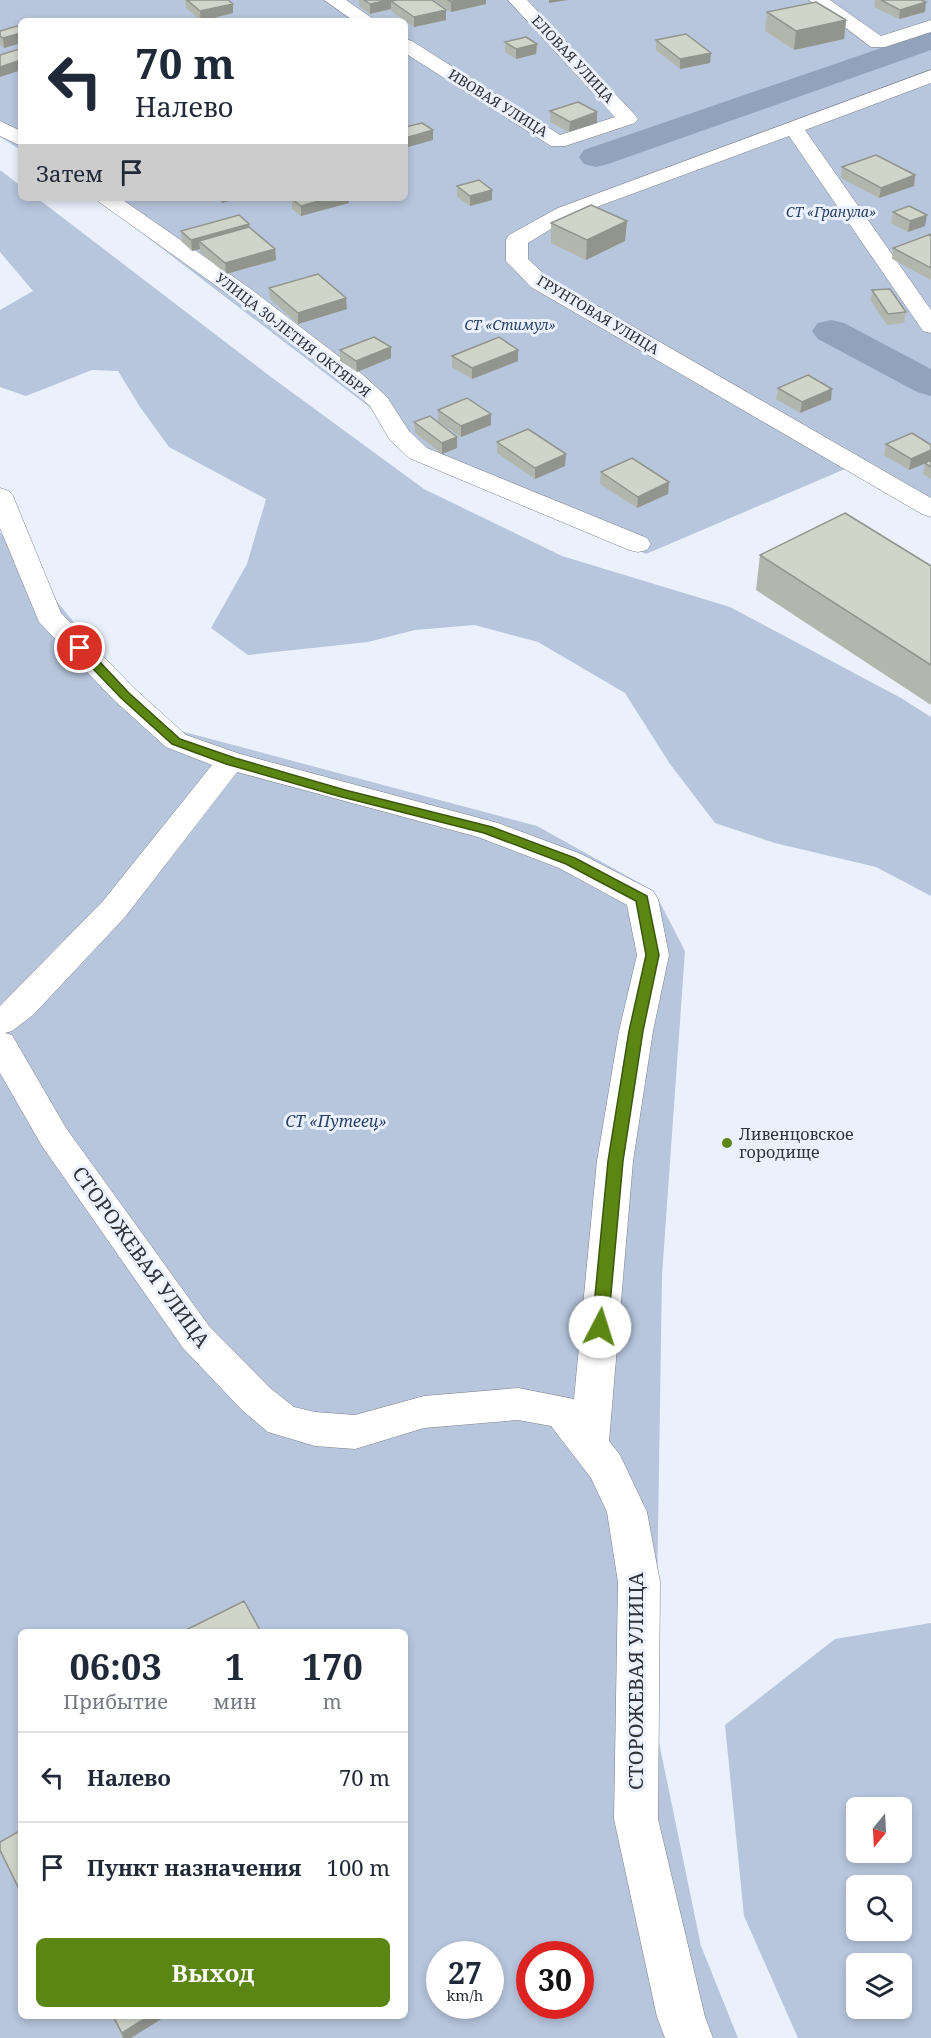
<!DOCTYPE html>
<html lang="ru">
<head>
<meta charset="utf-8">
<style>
	body { margin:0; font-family:"Noto Serif",serif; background:#f2f2f3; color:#1f2937; height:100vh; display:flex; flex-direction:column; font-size:22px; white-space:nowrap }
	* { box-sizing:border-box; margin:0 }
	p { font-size:20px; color:#747a83 }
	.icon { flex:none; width:33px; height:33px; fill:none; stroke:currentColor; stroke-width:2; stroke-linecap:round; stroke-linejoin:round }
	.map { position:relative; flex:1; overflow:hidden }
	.side { position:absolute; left:18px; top:1629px; width:390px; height:390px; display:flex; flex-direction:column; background:#fff; border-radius:9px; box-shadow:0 3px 9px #0003 }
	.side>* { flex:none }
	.hud { position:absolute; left:18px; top:18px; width:390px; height:183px; border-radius:9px; box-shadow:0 3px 9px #0003; background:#fff; color:#1f2937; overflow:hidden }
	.needle { width:39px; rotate:198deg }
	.tools { position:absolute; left:846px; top:1797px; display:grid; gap:12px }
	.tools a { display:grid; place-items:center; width:66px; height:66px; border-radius:9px; background:#fff; box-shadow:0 3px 9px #0003; font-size:30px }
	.speed { position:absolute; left:426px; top:1941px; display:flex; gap:12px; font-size:30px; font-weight:700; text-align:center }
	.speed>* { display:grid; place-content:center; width:78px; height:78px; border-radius:50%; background:#fff; box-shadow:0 3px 9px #0003; line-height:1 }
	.speed small { font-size:15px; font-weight:400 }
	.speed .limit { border:9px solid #d22; background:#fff; color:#111 }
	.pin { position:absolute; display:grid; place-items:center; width:51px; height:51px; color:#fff; margin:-26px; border:3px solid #fff; border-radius:50%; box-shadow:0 2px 6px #0007 }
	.me { position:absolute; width:66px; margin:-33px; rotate:5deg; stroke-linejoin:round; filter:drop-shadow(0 0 4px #0008) }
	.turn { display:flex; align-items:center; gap:21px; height:126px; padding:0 18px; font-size:27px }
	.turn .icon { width:78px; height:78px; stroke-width:2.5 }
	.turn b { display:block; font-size:42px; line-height:51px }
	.then { display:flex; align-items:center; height:57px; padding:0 18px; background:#0003; gap:12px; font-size:22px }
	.eta { display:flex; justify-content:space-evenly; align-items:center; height:102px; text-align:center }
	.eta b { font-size:36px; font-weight:700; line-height:42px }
	.button { display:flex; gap:12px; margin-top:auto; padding:12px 18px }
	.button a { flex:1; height:69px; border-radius:9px; background:#5b8613; color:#fff; font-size:24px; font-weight:700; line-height:69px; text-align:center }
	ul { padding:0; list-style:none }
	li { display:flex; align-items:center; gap:18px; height:90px; padding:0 18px; border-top:2px solid #e0e1e3 }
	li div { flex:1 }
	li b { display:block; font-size:22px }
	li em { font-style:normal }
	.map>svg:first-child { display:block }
</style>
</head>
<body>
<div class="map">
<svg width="931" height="2038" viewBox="0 0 931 2038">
	<rect width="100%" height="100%" fill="#eaf1fc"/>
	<path fill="#b7c5dd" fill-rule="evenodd" d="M 0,0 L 931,0 L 931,515 L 845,469 L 646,554 L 432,455 L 96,198 L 405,198 L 405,21 L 21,21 L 21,150 L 0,137 Z
		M 0,170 L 21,186 L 21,198 L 37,198 L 271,377 L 424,489 L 562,556 L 730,607 L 901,698 L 931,717 L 931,896 L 876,867 L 775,843 L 715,823 L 670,764 L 625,693 L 538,642 L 474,625 L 415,630 L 368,642 L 248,655 L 211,628 L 247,564 L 266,499 L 169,447 L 140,407 L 118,371 L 92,370 L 26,396 L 0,387 L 0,310 L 33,291 L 0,252 Z
		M 0,532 L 158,725 L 537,826 L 654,891 L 685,951 L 662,1275 L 655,1723 L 701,1946 L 738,2038 L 0,2038 ZM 21,1632 L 405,1632 L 405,2016 L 21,2016 ZM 440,1954 L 490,1954 L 490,2006 L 440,2006 ZM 530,1954 L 580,1954 L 580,2006 L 530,2006 Z
		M 931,1623 L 931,2038 L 798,2038 L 744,1916 L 725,1725 L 835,1639 ZM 856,1808 L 902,1808 L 902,1852 L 856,1852 ZM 856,1886 L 902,1886 L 902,1930 L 856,1930 ZM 856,1964 L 902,1964 L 902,2008 L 856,2008 Z"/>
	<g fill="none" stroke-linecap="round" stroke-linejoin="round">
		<path fill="#91a2bc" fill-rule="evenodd" d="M 931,31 L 931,50 L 608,164 L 596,167 L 584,164 L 579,157 L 584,150 Z
			M 831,320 L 844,323 L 931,369 L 931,396 L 917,392 L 818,339 L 812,331 L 818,323 Z"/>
		<g stroke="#7b818b" stroke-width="1">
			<path id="minor" d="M 324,0 L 346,0 L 376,21 L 354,21 Z
				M 508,0 L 527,0 L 635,115 L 638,119 L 635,123 L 565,146 L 551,146 L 405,53 L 405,39 L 412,41 L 560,135 L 615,117 Z
				M 809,0 L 830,0 L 881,36 L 931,20 L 931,32 L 885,47 L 871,47 Z
				M 931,70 L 931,83 L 805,130 L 931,310 L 931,333 L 923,331 L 789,136 L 572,216 L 528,243 L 528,259 L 547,277 L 931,498 L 931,517 L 922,514 L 531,287 L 506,261 L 506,240 L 509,235 L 558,208 Z
				M 0,121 L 21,131 L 21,146 L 0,136 Z
				M 96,198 L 120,198 L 248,287 L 363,375 L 387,397 L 409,431 L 427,448 L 647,538 L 651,544 L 647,550 L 638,552 L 629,550 L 409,458 L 390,440 L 370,406 L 347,385 L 232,297 L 99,202 Z
				M 0,488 L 9,491 L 13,496 L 61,613 L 135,689 L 186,735 L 240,754 L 498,823 L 581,854 L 653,891 L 658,899 L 669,955 L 653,1031 L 633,1161 L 609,1441 L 620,1455 L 647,1512 L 660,1582 L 658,1819 L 705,2017 L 713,2038 L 665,2038 L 657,2017 L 614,1819 L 618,1582 L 607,1512 L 591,1478 L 551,1426 L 518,1420 L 424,1428 L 355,1449 L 315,1446 L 268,1432 L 242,1410 L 183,1348 L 42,1146 L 0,1073 L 0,1006 L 103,901 L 212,765 L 166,747 L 115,701 L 39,622 L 0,528 ZM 237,772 L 478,837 L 559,868 L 627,905 L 637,955 L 619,1031 L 597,1161 L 574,1399 L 518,1388 L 424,1396 L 355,1415 L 315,1412 L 294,1407 L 270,1388 L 209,1326 L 66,1128 L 12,1035 L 5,1033 L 12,1031 L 33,1015 L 125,917 Z"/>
		</g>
		<use href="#minor" fill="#fff" fill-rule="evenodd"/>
	</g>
	<path fill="#b2b7ad" d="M 185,0 L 228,0 L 233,4 L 233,13 L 201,21 L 186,8 Z
		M 359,0 L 432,0 L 446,20 L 414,27 L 391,11 L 391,9 L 370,14 L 359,6 Z
		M 434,0 L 486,0 L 486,4 L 451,12 Z
		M 875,0 L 921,0 L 925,12 L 899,19 L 874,7 Z
		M 767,12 L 846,20 L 844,39 L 794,50 L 765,31 Z
		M 21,29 L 21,43 L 4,48 L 0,45 L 0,31 Z
		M 656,40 L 710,63 L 680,69 L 656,50 Z
		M 505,42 L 537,44 L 536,54 L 516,59 L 505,52 Z
		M 550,111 L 597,123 L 569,132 L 550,122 Z
		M 842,167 L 915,175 L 914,186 L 879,198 L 841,178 Z
		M 457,186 L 492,200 L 470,206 L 457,197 Z
		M 216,198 L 241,198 L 222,203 Z
		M 294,198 L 348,198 L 349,203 L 301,216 L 292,209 L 292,199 Z
		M 893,212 L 925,226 L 908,232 L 891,223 Z
		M 627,221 L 625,241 L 586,260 L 551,243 L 551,223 Z
		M 249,224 L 250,228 L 275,249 L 276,260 L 226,274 L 200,252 L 200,249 L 192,251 L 182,242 L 181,231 Z
		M 931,234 L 931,280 L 892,259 L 893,248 Z
		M 269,288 L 347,309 L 298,324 L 270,299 Z
		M 872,290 L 906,312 L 904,323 L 887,325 L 871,301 Z
		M 340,350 L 391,358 L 357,372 L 340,361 Z
		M 452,356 L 518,361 L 472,379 L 452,367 Z
		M 778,388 L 831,400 L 800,413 L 776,399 Z
		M 438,410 L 491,414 L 491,425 L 461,437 L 438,421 Z
		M 414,422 L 457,448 L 442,454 L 415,433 Z
		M 497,442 L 565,466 L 535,479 L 497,453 Z
		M 886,444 L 931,445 L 931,479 L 923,474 L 925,463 L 909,470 L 884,455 Z
		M 601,472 L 669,482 L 668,494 L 637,508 L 600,484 Z
		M 760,555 L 931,566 L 931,705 L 756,590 Z
		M 21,1830 L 21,1895 L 0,1851 L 0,1842 Z
		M 112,2016 L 166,2016 L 131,2038 L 123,2038 Z"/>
	<path fill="#91958d" d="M 389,0 L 402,0 L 391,1 L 391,9 L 370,14 L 370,4 Z
		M 461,0 L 486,0 L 486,4 L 451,12 L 451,2 Z
		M 549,0 L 568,0 L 549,3 Z
		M 926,2 L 925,12 L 899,19 L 900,10 Z
		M 233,4 L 233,13 L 201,21 L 200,11 Z
		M 446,10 L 446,20 L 414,27 L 414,17 Z
		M 846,20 L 844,39 L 794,50 L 796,31 Z
		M 21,33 L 21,43 L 4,48 L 3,38 Z
		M 537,44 L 536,54 L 516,59 L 516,49 Z
		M 711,53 L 710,63 L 680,69 L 680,59 Z
		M 21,60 L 21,70 L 0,77 L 0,67 Z
		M 597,112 L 597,123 L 569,132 L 570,122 Z
		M 433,130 L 433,140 L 405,148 L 405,138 Z
		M 915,175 L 914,186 L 879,198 L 881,188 Z
		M 492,190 L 492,200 L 470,206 L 470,196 Z
		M 221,198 L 241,198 L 222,203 Z
		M 329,198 L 348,198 L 349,203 L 301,216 L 301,206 Z
		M 927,215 L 925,226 L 908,232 L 910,221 Z
		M 627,221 L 625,241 L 586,260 L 587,240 Z
		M 249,224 L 250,235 L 199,241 L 200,249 L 192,251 L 191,240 Z
		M 275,249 L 276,260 L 226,274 L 225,263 Z
		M 346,298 L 347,309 L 298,324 L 298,313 Z
		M 391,347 L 391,358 L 357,372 L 356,361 Z
		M 518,350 L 518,361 L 472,379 L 472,368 Z
		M 832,389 L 831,400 L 800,413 L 802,402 Z
		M 491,414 L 491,425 L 461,437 L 461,426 Z
		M 457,437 L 457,448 L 442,454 L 442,443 Z
		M 931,450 L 931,461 L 909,470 L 911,459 Z
		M 566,454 L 565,466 L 535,479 L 535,468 Z
		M 669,482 L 668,494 L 637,508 L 638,497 Z
		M 149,2016 L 166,2016 L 131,2038 L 123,2038 L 122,2033 Z"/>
	<path fill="#cfd5c9" stroke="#91958d" stroke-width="1.5" d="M 187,0 L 228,0 L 233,4 L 200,11 Z
		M 364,0 L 389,0 L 370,4 Z
		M 397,0 L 432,0 L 446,10 L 414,17 L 391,1 Z
		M 448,0 L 461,0 L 451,2 Z
		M 881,0 L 921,0 L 926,2 L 900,10 Z
		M 816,2 L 846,20 L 796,31 L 767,12 Z
		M 17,26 L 21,29 L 21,33 L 3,38 L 0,36 L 0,31 Z
		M 686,34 L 711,53 L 680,59 L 656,40 Z
		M 526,37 L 537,44 L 516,49 L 505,42 Z
		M 19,49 L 21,50 L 21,60 L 0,67 L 0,55 Z
		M 578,102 L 597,112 L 570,122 L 550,111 Z
		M 422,123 L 433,130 L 405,138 L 405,127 Z
		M 876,155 L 915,175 L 881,188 L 842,167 Z
		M 479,180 L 492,190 L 470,196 L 457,186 Z
		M 294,198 L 329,198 L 301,206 L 292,199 Z
		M 591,205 L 627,221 L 587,240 L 551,223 Z
		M 909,206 L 927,215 L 910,221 L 893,212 Z
		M 239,215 L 249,224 L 191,240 L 181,231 Z
		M 249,227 L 275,249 L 225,263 L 199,241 Z
		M 931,234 L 931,268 L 893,248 Z
		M 318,274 L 346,298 L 298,313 L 269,288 Z
		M 890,289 L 906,312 L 888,314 L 872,290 Z
		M 374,337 L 391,347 L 356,361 L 340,350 Z
		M 499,337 L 518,350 L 472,368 L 452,356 Z
		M 808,375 L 832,389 L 802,402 L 778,388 Z
		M 467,398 L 491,414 L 461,426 L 438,410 Z
		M 430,416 L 457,437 L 442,443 L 414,422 Z
		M 528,429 L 566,454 L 535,468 L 497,442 Z
		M 912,433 L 931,445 L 931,450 L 911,459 L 886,444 Z
		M 632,458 L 669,482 L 638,497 L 601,472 Z
		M 931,460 L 931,467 L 925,463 Z
		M 845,513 L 931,566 L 931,665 L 760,555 Z
		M 244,1601 L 261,1632 L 182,1632 Z
		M 21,1830 L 21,1893 L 0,1850 L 0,1842 Z
		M 113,2016 L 149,2016 L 122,2033 Z"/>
	<path fill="#5b8613" stroke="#3b570c" stroke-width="1.5" d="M 80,644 L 84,645 L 129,693 L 180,739 L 235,758 L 345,790 L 492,827 L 575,858 L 647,896 L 659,955 L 643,1031 L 623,1161 L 608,1327 L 605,1332 L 600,1333 L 595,1332 L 592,1327 L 608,1161 L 629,1031 L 646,955 L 636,901 L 566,864 L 484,833 L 338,796 L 226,764 L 172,744 L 121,698 L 75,650 L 75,645 Z"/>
	<circle fill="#5b8613" stroke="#eaf1fc" stroke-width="2" cx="727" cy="1143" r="6"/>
	<g text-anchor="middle" stroke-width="6" stroke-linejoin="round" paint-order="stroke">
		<g font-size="14" fill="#303237" stroke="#eaf1fc">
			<text transform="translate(573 59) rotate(47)" y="5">ЕЛОВАЯ УЛИЦА</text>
			<text transform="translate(498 103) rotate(32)" y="5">ИВОВАЯ УЛИЦА</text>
			<text transform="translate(598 315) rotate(31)" y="5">ГРУНТОВАЯ УЛИЦА</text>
			<text transform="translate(293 335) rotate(38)" y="5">УЛИЦА 30-ЛЕТИЯ ОКТЯБРЯ</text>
		</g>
		<g font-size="14" font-style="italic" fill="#283f66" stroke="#eaf1fc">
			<text x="831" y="217">СТ «Гранула»</text>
			<text x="510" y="330">СТ «Стимул»</text>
		</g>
		<g font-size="16" font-style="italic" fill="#283f66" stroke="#eaf1fc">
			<text x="336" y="1127">СТ «Путеец»</text>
		</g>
		<g font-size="16" fill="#303237" stroke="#eaf1fc" text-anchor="start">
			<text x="739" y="1140">Ливенцовское<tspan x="739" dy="18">городище</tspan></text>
		</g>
		<g font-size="20" fill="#303237" stroke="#eaf1fc">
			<text transform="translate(141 1257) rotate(54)" y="7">СТОРОЖЕВАЯ УЛИЦА</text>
			<text transform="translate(636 1681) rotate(-90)" y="7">СТОРОЖЕВАЯ УЛИЦА</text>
		</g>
	</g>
</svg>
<div class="tools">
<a><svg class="needle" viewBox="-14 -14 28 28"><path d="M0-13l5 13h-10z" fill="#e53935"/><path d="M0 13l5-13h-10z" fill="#747a83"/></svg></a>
<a><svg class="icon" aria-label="search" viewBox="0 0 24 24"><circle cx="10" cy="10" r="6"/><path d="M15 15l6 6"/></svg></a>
<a><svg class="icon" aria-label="layers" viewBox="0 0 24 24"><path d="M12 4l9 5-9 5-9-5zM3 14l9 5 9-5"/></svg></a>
</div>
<div class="speed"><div>27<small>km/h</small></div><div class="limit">30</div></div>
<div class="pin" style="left:80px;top:648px;background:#d93025"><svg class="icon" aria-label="arrive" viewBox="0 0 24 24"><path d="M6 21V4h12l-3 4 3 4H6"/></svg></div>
<svg class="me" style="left:600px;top:1327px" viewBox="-20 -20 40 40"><circle r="19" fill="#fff"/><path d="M0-13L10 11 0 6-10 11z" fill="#5b8613"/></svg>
<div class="hud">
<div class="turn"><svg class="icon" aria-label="left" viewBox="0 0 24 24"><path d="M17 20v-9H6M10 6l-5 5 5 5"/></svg><div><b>70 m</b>Налево</div></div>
<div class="then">Затем<svg class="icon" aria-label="arrive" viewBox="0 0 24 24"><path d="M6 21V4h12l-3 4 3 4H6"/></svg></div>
</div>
<section class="side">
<div class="eta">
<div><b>06:03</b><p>Прибытие</p></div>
<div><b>1</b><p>мин</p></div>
<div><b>170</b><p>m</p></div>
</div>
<ul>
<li><svg class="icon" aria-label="left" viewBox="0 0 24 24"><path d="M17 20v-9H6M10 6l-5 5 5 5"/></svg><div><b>Налево</b></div><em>70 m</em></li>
<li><svg class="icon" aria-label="arrive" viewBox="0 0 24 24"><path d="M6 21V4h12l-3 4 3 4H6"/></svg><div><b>Пункт назначения</b></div><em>100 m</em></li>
</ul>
<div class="button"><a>Выход</a></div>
</section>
</div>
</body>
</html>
